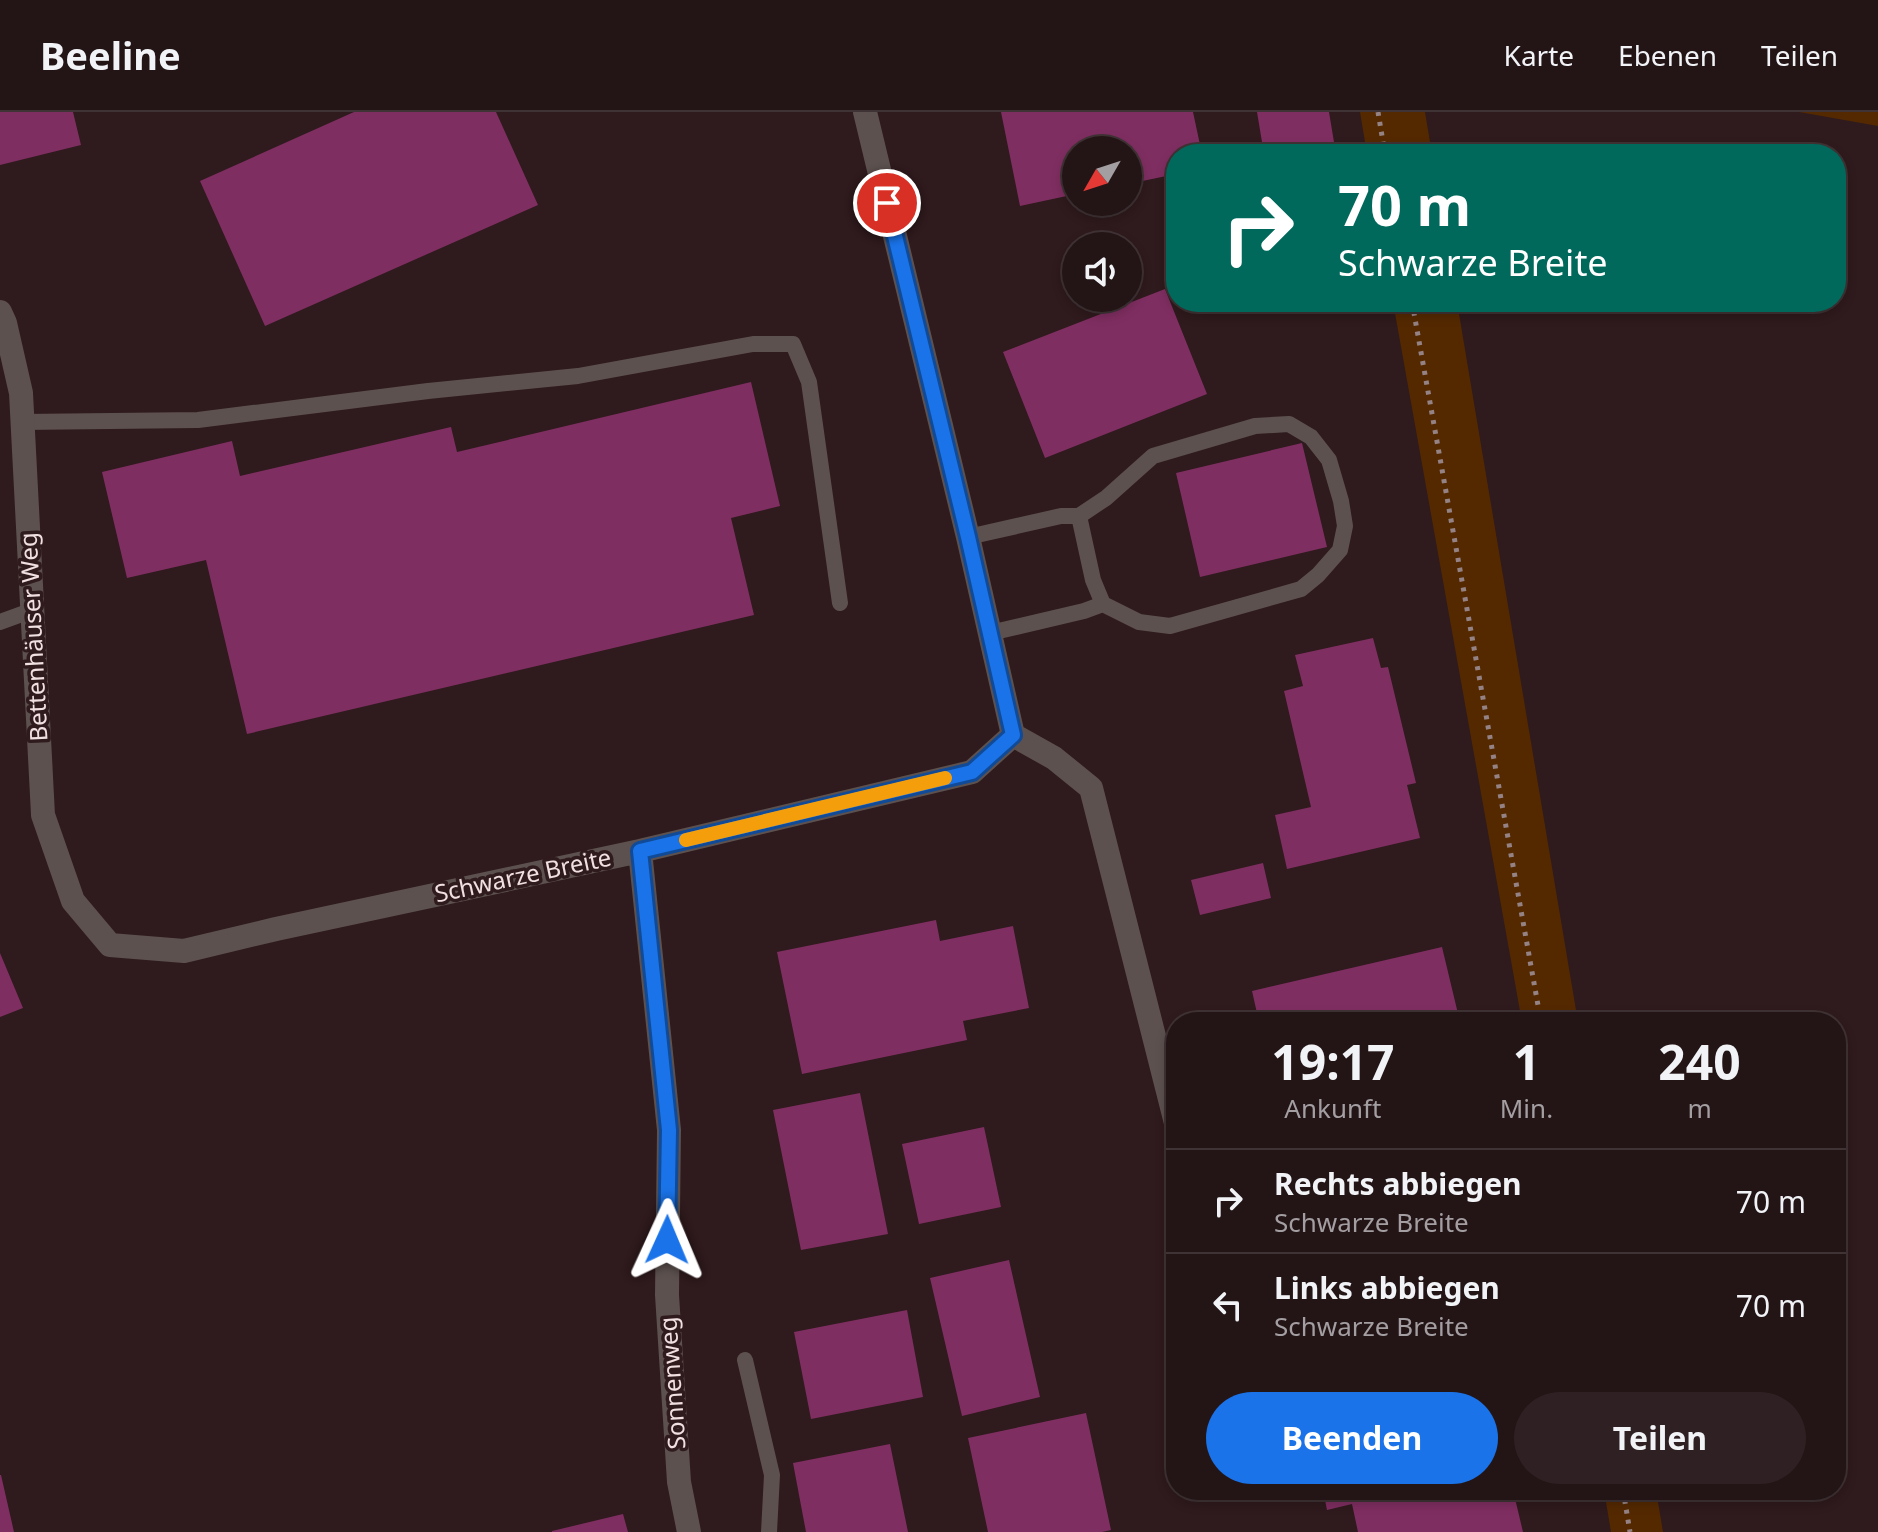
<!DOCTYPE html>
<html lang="de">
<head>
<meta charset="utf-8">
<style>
	body { margin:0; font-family:"Noto Sans",sans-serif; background:#2f2123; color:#f1f3f6; height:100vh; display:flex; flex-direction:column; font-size:30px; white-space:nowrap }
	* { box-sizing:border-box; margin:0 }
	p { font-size:26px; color:#a39ea1 }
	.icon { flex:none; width:44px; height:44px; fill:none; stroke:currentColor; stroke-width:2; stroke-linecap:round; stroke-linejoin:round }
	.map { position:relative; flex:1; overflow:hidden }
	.drawer { position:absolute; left:1166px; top:900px; width:680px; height:488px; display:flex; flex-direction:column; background:#231416; border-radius:32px; box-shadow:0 4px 12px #0003,0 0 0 2px #403335 }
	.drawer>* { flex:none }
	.top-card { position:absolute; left:1166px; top:32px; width:680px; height:168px; border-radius:32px; box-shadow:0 4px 12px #0003,0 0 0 2px #403335; background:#00695c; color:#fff; overflow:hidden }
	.needle { width:52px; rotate:231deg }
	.controls { position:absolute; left:1062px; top:24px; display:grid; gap:16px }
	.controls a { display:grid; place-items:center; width:80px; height:80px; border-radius:50%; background:#231416; box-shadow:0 4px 12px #0003,0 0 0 2px #403335; font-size:40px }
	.pin { position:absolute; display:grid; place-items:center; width:68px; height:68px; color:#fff; margin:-34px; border:4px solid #fff; border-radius:50%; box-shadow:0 2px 8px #0007 }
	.me { position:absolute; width:88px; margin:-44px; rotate:1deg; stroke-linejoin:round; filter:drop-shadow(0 0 6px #0008) }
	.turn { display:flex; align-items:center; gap:28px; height:168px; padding:0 40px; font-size:36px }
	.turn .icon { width:104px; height:104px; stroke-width:2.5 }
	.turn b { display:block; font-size:56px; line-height:68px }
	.eta { display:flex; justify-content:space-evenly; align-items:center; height:136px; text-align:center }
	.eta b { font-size:48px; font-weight:700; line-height:56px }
	.primary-button { display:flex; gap:16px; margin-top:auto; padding:16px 40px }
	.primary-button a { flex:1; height:92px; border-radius:48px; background:#1a73e8; color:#fff; font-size:32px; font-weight:700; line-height:92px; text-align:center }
	.primary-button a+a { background:#2f2123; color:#f1f3f6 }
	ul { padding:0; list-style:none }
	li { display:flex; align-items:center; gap:24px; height:104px; padding:0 40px; border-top:2px solid #403335 }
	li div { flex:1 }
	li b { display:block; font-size:30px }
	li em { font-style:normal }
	header { display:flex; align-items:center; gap:48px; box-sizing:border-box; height:112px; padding:0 40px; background:#231416; border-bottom:2px solid #403335 }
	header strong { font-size:38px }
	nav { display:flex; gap:44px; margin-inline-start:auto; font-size:28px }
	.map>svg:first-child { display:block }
</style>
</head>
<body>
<header>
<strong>Beeline</strong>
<nav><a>Karte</a><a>Ebenen</a><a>Teilen</a></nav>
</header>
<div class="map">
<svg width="1878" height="1420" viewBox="0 0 1878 1420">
	<rect width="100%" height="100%" fill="#2f1a1d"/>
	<path fill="#542900" d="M 1360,0 L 1425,0 L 1432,42 L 1367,42 Z
		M 1799,0 L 1878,0 L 1878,14 Z
		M 1393,190 L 1457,190 L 1578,910 L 1522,910 Z
		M 1604,1378 L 1656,1378 L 1663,1420 L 1611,1420 Z"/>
	<path fill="#7f2e61" d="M 0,0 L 73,0 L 81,33 L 0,53 Z
		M 354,0 L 496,0 L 538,93 L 265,214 L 200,69 Z
		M 1001,0 L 1193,0 L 1202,42 L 1176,42 L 1176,62 L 1128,72 L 1128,38 L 1076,38 L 1076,82 L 1020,94 Z
		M 1257,0 L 1329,0 L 1335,36 L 1294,42 L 1264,42 Z
		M 1165,177 L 1207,282 L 1045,346 L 1003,240 Z
		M 751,270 L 780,394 L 731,406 L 754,503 L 247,622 L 206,448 L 127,466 L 102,360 L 232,329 L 240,364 L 451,315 L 457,340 Z
		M 1302,331 L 1327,435 L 1200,465 L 1176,361 Z
		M 1373,526 L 1381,556 L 1388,555 L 1416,671 L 1407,673 L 1420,726 L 1287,757 L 1275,703 L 1311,695 L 1284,579 L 1303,574 L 1295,543 Z
		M 1263,751 L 1271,786 L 1200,803 L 1191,768 Z
		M 936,808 L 940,829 L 1013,814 L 1029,896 L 963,909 L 967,928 L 802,962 L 777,840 Z
		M 1442,835 L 1460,910 L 1259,910 L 1252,879 Z
		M 0,841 L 23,896 L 0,905 Z
		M 860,981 L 888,1122 L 801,1138 L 773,998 Z
		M 984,1015 L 1001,1095 L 919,1112 L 902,1032 Z
		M 1009,1148 L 1040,1285 L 962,1304 L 930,1166 Z
		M 907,1198 L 923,1285 L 811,1307 L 794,1220 Z
		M 1086,1301 L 1111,1418 L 1102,1420 L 988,1420 L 968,1326 Z
		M 890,1332 L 908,1420 L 806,1420 L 793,1351 Z
		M 0,1363 L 1,1363 L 14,1420 L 0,1420 Z
		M 1323,1378 L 1513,1378 L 1523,1420 L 1358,1420 L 1352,1392 L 1327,1398 Z
		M 623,1402 L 628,1420 L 552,1420 L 552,1419 Z"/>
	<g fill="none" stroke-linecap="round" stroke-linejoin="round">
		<path stroke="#948285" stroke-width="5" stroke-dasharray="4 6" stroke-linecap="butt" d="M 1378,0 L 1385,42
			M 1412,190 L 1541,910
			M 1623,1378 L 1630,1420"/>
		<path stroke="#5c514e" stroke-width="16" d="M 23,310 L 198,308 L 428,279 L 578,264 L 753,232 L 793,232 L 809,270 L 840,491
			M 1079,404 L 1106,386 L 1153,344 L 1255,314 L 1289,312 L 1311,325 L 1329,348 L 1341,389 L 1345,414 L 1340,438 L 1318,463 L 1301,477 L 1170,514 L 1139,510 L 1103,492
			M 968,425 L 1061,404 L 1079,404 L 1093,468 L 1103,492 L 1084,499 L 990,521
			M 0,510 L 33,498
			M 745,1248 L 772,1363 L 769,1420"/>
		<path stroke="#5c514e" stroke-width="24" d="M 865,0 L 968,425 L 1013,623
			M 0,200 L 5,211 L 21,281 L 43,703 L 73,789 L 110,833 L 184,839 L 276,817 L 640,739 L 972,660 L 1013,623 L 1054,646 L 1091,676 L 1176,1011
			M 640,739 L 669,1018 L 667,1183 L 679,1370 L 689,1420"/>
	</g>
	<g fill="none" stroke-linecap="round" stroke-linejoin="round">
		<g stroke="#114b97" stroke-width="20">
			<path id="route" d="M 667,1128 L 669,1018 L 640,739 L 972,660 L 1013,623 L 968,425 L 887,91"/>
		</g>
		<use href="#route" stroke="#1a73e8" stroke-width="14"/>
		<path stroke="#f59e0b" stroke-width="14" d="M 686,728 L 945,666"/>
	</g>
	<g text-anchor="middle" stroke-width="7" stroke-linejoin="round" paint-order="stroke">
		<g font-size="24" fill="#f0e0e2" stroke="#2f1a1d">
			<text transform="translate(34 525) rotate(-93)" y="8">Bettenhäuser Weg</text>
			<text transform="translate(523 764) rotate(-12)" y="8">Schwarze Breite</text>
			<text transform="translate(673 1271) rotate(-94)" y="8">Sonnenweg</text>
		</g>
	</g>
</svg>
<div class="controls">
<a><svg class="needle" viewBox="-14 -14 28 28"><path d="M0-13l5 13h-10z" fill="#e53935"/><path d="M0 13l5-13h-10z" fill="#a39ea1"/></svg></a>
<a><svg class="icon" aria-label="sound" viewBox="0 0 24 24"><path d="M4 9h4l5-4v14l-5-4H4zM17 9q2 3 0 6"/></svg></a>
</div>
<div class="pin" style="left:887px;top:91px;background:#d93025"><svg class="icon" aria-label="arrive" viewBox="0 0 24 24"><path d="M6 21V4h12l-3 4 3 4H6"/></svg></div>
<svg class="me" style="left:667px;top:1128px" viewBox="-20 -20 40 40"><path d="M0-17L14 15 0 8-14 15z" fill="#1a73e8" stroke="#fff" stroke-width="4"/></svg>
<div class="top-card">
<div class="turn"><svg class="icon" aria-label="right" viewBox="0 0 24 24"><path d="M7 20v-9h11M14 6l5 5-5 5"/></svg><div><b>70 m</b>Schwarze Breite</div></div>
</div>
<section class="drawer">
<div class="eta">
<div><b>19:17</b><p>Ankunft</p></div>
<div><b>1</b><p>Min.</p></div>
<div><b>240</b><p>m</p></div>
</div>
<ul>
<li><svg class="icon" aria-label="right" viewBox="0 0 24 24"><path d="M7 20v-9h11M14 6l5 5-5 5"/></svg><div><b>Rechts abbiegen</b><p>Schwarze Breite</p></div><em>70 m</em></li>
<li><svg class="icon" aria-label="left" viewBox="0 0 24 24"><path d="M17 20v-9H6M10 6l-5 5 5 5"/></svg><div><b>Links abbiegen</b><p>Schwarze Breite</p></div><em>70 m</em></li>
</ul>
<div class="primary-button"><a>Beenden</a><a>Teilen</a></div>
</section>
</div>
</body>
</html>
